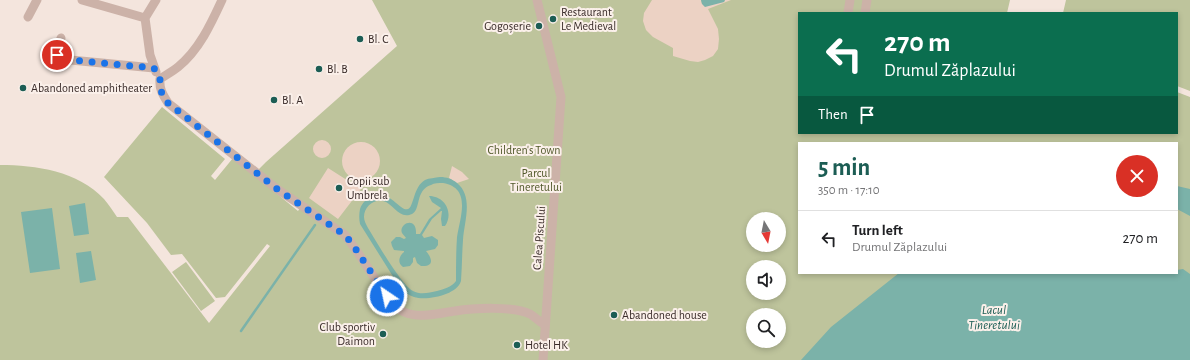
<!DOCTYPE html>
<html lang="en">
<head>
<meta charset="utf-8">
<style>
	body { margin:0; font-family:"Alegreya Sans",sans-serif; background:#f6f6f6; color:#202124; height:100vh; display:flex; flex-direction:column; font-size:15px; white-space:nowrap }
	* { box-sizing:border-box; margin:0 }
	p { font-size:13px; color:#757577 }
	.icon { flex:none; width:22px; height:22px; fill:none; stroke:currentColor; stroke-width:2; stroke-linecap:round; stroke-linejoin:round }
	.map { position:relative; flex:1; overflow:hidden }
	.panel { position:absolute; left:798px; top:142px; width:380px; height:132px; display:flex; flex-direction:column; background:#fff; border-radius:0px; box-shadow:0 2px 6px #0003 }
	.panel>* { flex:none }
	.guide { position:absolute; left:798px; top:12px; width:380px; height:122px; border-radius:0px; box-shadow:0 2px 6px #0003; background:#0b6e4f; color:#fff; overflow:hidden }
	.needle { width:26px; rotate:170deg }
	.buttons { position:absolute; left:746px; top:212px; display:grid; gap:8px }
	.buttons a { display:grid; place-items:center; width:40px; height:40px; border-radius:50%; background:#fff; box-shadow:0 2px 6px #0003; font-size:20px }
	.pin { position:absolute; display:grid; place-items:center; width:34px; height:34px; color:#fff; margin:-17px; border:2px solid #fff; border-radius:50%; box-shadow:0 1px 4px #0007 }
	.me { position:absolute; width:44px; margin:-22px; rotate:326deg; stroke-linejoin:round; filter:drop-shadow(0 0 3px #0008) }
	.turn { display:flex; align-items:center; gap:14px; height:84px; padding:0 20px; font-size:18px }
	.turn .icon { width:52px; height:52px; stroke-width:2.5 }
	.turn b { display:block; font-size:28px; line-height:34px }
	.then { display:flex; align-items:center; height:38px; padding:0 20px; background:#0003; gap:8px; font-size:15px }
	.round { display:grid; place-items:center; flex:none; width:42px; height:42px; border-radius:21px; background:#f6f6f6 }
	.summary { display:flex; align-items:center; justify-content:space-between; height:68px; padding:0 20px }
	h1 { font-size:24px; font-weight:600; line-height:30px; color:#1c5d54 }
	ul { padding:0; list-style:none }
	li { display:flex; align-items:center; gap:12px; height:56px; padding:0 20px; border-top:1px solid #e0e0e0 }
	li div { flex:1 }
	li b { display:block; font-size:15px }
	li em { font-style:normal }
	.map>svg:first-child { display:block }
</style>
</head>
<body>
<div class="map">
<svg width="1190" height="360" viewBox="0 0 1190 360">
	<rect width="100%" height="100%" fill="#f4e5dd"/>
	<path fill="#bec49c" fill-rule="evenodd" d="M 372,0 L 1010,0 L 1007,13 L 799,13 L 799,133 L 1177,133 L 1177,92 L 1190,97 L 1190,360 L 0,360 L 0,165 C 36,165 78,171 104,199 C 109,205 113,211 117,217 L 128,217 L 209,323 L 270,246 L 267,244 L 225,297 L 216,298 L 182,254 L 171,255 L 147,223 L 104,177 L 162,107 L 225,159 L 211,176 L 215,180 L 233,158 L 298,211 L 300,208 L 255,173 L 266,162 L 397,46 ZM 799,143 L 1177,143 L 1177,273 L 799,273 ZM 753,219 L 779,219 L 779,245 L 753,245 ZM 753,267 L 779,267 L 779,293 L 753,293 ZM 753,315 L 779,315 L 779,341 L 753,341 Z
		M 1066,0 L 1190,0 L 1190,91 L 1177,86 L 1177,13 L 1063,13 Z
		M 186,262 L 215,301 L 201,311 L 172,272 Z"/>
	<path fill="#ecd2c4" d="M 652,0 L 701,0 L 702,4 L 724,2 L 725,0 L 731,0 L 708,9 L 718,29 L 719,39 L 718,49 L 713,56 L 705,60 L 698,62 L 690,61 L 673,56 L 673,48 L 653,37 L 646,30 L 643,21 L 644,13 Z
		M313 149a9 9 0 1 1 18 0a9 9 0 1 1-18 0Z
		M342 161a19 19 0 1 1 38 0a19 19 0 1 1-38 0Z
		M 452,166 L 462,172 L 469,179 L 457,183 L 449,178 Z
		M 328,168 L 361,189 L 338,219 L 309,198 Z"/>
	<path fill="#7bb2a9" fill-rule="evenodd" d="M 701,0 L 725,0 L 724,2 L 705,7 L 702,4 Z
		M 440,177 C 447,177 452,179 457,183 C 474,197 464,222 463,240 C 462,254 462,267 461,281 C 457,295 427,301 414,297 C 408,295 403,291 399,286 L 360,224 C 359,219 359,214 360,209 C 362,203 367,198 373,196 C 391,190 400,212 408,209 C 414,207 413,187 425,180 C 429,178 435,178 440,177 ZM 443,183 C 472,188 460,217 457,237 C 456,252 456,266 456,281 C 452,287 444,289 437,291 C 429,293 420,295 413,291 C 402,286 376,241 368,228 C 366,224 364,221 364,217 C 364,207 373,199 383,201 C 393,203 399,220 412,214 C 421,210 415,190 431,185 C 434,183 439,183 443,183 Z
		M 1177,186 L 1190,189 L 1190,216 L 1177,209 Z
		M 429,196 C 445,196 454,213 445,226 L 442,226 L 441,219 L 442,211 L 441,211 L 432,219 L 422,235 L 424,238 L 432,236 L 438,240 L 438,245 L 435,249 L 426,251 C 432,258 435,267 421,266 L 417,263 L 415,257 L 413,258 L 413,262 L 410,266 L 403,267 C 397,263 399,256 404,252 L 404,251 L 394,250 L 392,246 L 391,242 L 396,237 L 400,237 L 404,239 L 406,238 C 405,236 403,235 402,233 C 398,224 417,215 416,234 L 420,234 L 429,219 L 441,208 L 432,202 Z
		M 85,203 L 89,234 L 74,236 L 69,206 Z
		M 52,208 L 60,269 L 30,273 L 21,212 Z
		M 91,251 L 96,280 L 80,283 L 76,253 Z
		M 1183,269 L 1190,274 L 1190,360 L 801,360 L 831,327 L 899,273 L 1137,273 C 1151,275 1163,273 1177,273 L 1177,270 Z"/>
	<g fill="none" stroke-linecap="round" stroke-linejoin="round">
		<path stroke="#7bb2a9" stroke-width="2.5" d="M 241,331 L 315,225"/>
		<path stroke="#ccb2a8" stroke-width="9" d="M 82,0 L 145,18
			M 156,0 L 145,18 L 150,55 L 156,72
			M 537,0 L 561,97 L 543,360
			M 848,13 L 850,0
			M 865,13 L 867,0
			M 28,17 L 37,0
			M 61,38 L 57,55 L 60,59 L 154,68
			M 160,79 C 159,89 163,95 168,103 L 277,189 L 345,235 C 356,249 366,265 376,280 C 384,291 391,306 404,312 C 420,319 439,313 455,311 C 474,308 513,306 530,314 C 535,317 540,322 545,325
			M 160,79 C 166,75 173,71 178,67 C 199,50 211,24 222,0"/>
	</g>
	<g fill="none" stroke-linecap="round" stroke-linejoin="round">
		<path stroke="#1a73e8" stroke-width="7" stroke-dasharray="0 12.6" d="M 57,55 L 57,57 L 60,59 L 154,68 L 160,79 L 160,86 L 162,94 L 168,103 L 277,189 L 345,235 L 353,245 L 387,296"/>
	</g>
	<g fill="#1c5d54" stroke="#fbf0ea" stroke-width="1.5">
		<circle cx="553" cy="19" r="4"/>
		<circle cx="539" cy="26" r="4"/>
		<circle cx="360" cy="39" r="4"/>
		<circle cx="319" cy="69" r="4"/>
		<circle cx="23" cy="88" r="4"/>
		<circle cx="274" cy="100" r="4"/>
		<circle cx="339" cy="188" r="4"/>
		<circle cx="614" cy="315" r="4"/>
		<circle cx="383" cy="334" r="4"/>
		<circle cx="517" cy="345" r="4"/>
	</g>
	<g text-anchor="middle" stroke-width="4" stroke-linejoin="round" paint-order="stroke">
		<g font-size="12" fill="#392b29" stroke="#fbf0ea" text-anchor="start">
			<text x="561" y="16">Restaurant<tspan x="561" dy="14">Le Medieval</tspan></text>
			<text x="531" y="30" text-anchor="end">Gogoșerie</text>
			<text x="368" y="43">Bl. C</text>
			<text x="327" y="73">Bl. B</text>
			<text x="31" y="92">Abandoned amphitheater</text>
			<text x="282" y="104">Bl. A</text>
			<text x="347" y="185">Copii sub<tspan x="347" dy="14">Umbrela</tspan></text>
			<text x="622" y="319">Abandoned house</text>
			<text x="375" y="331" text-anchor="end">Club sportiv<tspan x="375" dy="14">Daimon</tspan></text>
			<text x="525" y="349">Hotel HK</text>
		</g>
		<g font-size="12" fill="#51592b" stroke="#fbf0ea">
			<text x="524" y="154">Children's Town</text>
			<text x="536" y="177">Parcul<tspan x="536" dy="14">Tineretului</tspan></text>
		</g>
		<g font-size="12" fill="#392b29" stroke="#fbf0ea">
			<text transform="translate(539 238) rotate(-86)" y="4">Calea Piscului</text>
		</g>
		<g font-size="13" font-style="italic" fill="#1c5d54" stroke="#fbf0ea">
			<text x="994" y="314">Lacul<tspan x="994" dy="15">Tineretului</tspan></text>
		</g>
	</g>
</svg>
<div class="buttons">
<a><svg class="needle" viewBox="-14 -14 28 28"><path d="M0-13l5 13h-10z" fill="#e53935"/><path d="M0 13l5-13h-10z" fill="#757577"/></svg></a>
<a><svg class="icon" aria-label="sound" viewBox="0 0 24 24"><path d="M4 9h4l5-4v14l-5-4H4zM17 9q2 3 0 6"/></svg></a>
<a><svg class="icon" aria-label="search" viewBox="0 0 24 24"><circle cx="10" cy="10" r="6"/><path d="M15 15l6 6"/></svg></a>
</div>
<div class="pin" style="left:57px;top:55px;background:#d93025"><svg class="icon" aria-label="arrive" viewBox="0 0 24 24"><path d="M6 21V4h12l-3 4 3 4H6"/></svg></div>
<svg class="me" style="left:387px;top:296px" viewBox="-20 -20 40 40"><circle r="17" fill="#1a73e8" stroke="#fff" stroke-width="3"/><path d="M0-11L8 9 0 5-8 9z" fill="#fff"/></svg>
<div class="guide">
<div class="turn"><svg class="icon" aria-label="left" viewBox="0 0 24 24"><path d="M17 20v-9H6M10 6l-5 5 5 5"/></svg><div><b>270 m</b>Drumul Zăplazului</div></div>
<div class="then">Then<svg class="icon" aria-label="arrive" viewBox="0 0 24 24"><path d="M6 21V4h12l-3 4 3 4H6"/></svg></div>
</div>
<section class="panel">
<div class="summary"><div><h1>5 min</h1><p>350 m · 17:10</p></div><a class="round" style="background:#d93025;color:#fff"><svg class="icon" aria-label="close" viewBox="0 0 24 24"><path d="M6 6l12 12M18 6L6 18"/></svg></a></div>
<ul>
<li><svg class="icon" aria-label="left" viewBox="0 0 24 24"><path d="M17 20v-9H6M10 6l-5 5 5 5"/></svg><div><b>Turn left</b><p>Drumul Zăplazului</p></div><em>270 m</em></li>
</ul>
</section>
</div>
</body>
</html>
